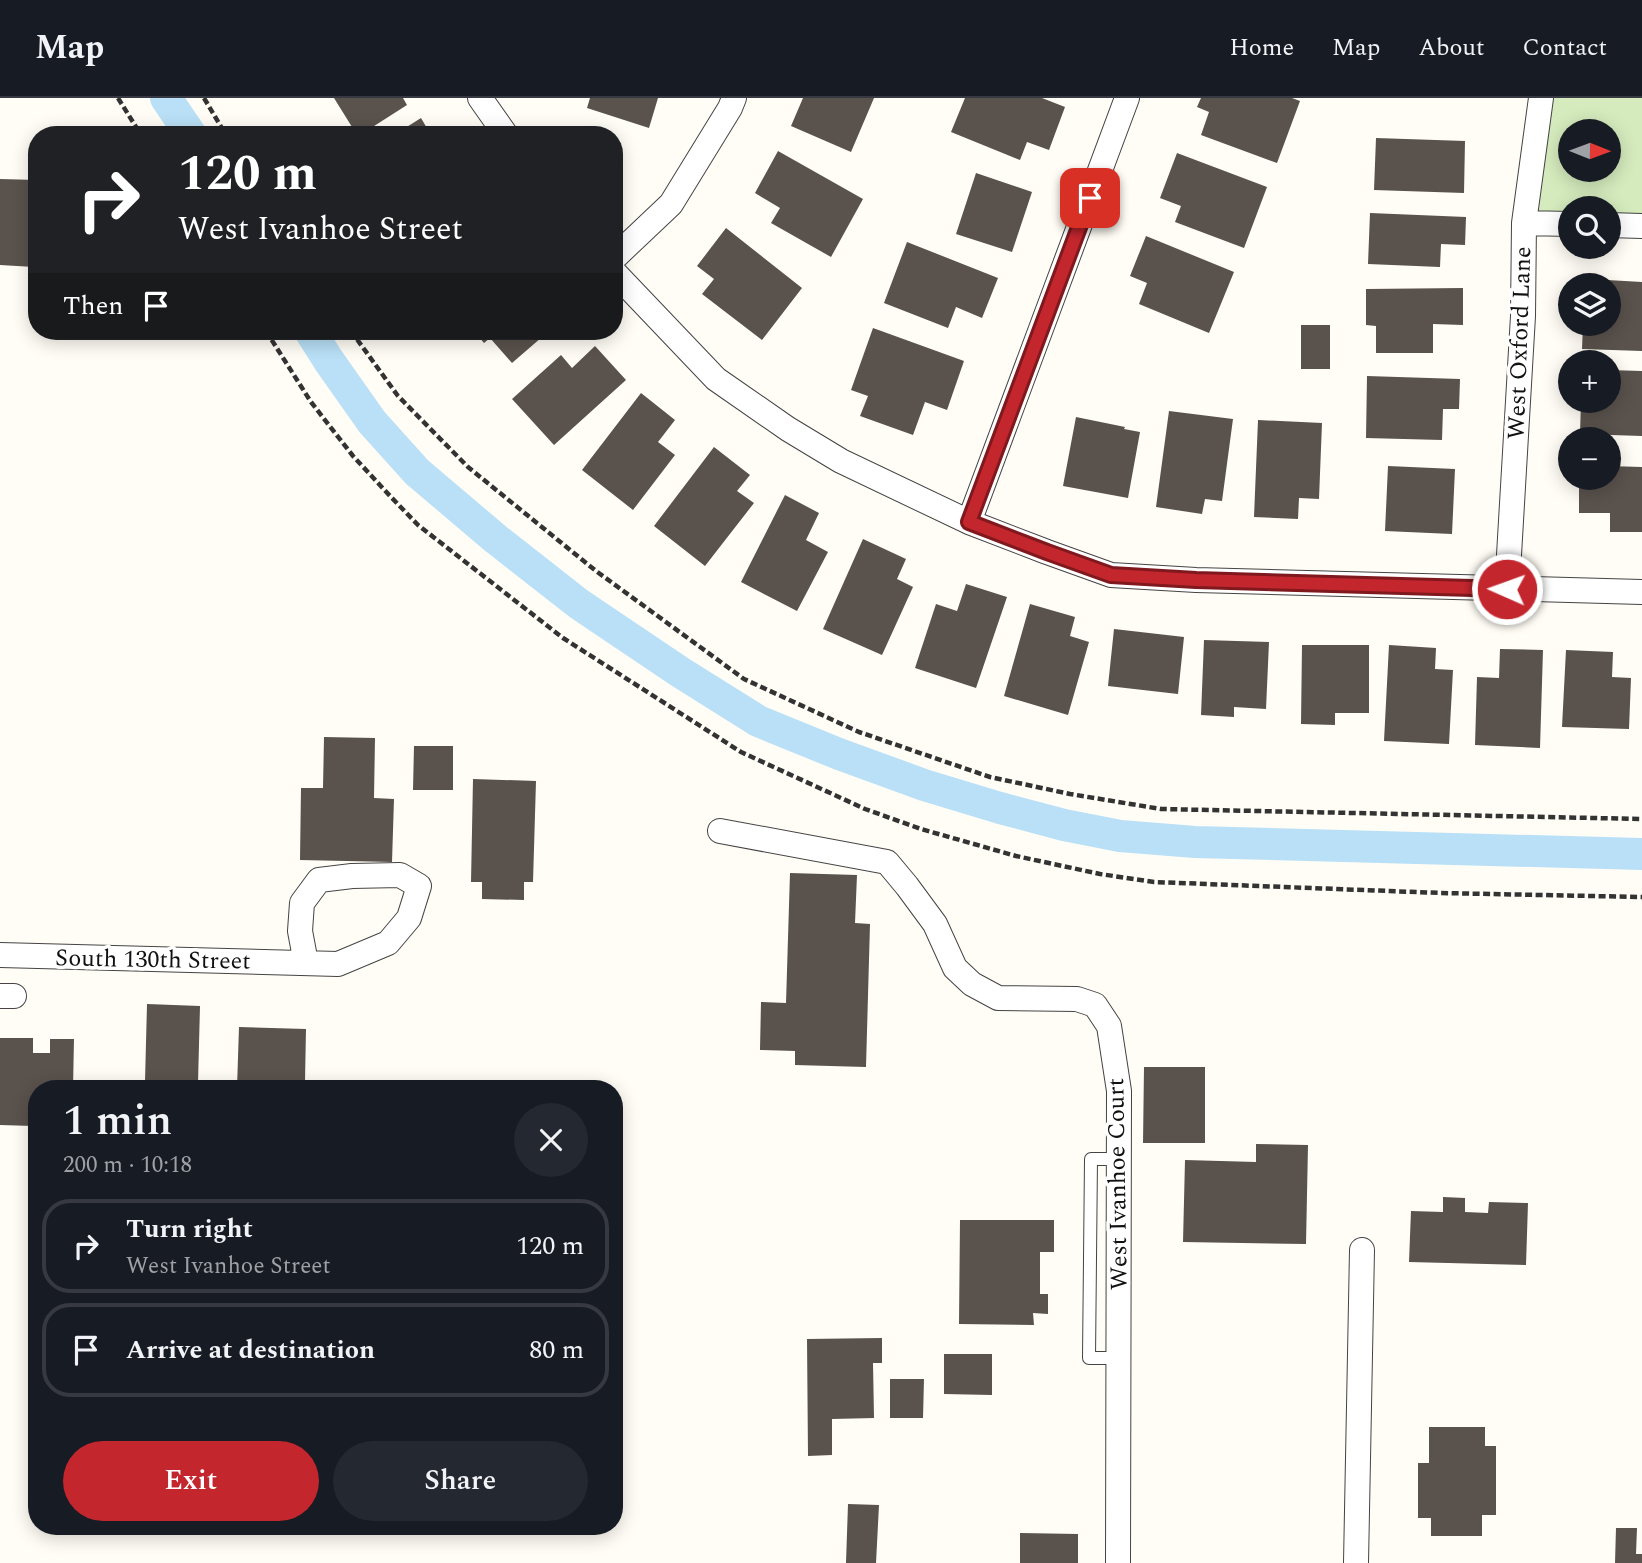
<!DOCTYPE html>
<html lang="en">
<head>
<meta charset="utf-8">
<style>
	body { margin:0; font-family:Spectral,serif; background:#242831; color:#f1f3f6; height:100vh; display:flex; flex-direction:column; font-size:26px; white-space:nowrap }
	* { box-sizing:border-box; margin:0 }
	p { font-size:23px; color:#9ea1a6 }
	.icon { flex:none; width:38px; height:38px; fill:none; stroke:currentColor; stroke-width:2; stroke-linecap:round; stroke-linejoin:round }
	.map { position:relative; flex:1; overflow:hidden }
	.panel { position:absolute; left:28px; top:982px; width:595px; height:455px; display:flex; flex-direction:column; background:#171b24; border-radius:28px; box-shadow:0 4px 18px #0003 }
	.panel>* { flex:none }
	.hud { position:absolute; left:28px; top:28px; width:595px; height:214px; border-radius:28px; box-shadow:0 4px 18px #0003; background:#202124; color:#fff; overflow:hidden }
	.needle { width:46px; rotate:91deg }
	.buttons { position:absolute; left:1558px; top:21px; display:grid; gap:14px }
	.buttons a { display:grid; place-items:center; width:63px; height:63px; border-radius:50%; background:#171b24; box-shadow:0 4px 18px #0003; font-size:35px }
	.pin { position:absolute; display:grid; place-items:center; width:60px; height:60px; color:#fff; margin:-30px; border-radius:14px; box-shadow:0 4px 10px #0006 }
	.me { position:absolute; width:77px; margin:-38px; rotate:272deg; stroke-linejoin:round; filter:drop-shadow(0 0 5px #0008) }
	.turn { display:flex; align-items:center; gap:24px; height:147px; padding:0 35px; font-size:32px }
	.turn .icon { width:91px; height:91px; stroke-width:2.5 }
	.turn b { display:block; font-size:49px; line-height:60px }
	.then { display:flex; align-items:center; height:66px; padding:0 35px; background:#0003; gap:14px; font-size:26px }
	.round { display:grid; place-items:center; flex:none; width:74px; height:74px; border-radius:37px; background:#242831 }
	.summary { display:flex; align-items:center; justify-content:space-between; height:119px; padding:0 35px }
	h1 { font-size:42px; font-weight:600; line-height:52px }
	.cta { display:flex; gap:14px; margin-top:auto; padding:14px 35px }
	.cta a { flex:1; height:80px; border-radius:42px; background:#c4262e; color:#fff; font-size:28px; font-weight:600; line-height:80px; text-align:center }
	.cta a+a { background:#242831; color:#f1f3f6 }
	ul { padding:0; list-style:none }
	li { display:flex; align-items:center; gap:21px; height:94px; margin:0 14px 10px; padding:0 21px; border:4px solid #363941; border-radius:28px }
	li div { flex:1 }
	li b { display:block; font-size:26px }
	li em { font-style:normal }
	header { display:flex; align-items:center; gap:42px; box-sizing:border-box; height:98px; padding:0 35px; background:#171b24; border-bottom:2px solid #363941 }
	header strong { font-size:33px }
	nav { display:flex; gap:38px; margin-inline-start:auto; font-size:24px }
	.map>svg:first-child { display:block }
</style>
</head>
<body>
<header>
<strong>Map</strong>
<nav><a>Home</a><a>Map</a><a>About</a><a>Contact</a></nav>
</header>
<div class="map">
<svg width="1642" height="1465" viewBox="0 0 1642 1465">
	<rect width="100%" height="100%" fill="#fffdf5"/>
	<path fill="#d5ebbd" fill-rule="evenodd" d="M 1541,0 L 1642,0 L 1642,128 L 1608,127 L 1608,110 L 1570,110 L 1570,126 L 1524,125 ZM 1570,33 L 1608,33 L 1608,72 L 1570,72 Z"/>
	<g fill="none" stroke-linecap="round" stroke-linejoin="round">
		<path stroke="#b9e0f7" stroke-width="32" d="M 166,0 L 191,37
			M 310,233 L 329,263 L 372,324 L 417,374 L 496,441 L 579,506 L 680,574 L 758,623 L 839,656 L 924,687 L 1000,710 L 1064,727 L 1120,738 L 1195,744 L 1642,756"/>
	</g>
	<path fill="#5a524d" d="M 334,0 L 403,0 L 407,7 L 360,37 L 357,37 Z
		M 590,0 L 658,0 L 649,30 L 587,10 Z
		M 803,0 L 874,0 L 851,54 L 791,28 Z
		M 965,0 L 1042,0 L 1065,9 L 1049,52 L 1027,44 L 1020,62 L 951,34 Z
		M 1201,0 L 1292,0 L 1300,3 L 1277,65 L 1201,37 L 1209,14 L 1197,9 Z
		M 421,20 L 431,37 L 394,37 Z
		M 1376,40 L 1465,43 L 1464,95 L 1374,92 Z
		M 778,53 L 863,101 L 831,159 L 771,125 L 780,110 L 755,95 Z
		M 1177,55 L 1267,89 L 1244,150 L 1175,124 L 1181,108 L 1160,100 Z
		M 976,75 L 1032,94 L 1012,154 L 956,136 Z
		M 0,81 L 37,82 L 34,169 L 0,167 Z
		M 1370,115 L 1466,119 L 1465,147 L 1441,146 L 1440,169 L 1368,166 Z
		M 726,130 L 802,190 L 762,242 L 702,196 L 714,181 L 697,168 Z
		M 1146,138 L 1234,174 L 1209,235 L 1139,206 L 1147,185 L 1130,178 Z
		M 907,144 L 998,180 L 982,220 L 956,209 L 948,230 L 884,205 Z
		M 1607,182 L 1642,184 L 1642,253 L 1582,251 L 1583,226 L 1608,226 Z
		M 1463,190 L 1463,227 L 1433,226 L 1433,255 L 1376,255 L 1376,228 L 1366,227 L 1366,191 Z
		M 1301,227 L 1330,227 L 1330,271 L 1301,271 Z
		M 873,230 L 964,263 L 947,312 L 925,304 L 913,337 L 860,318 L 868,298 L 851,292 Z
		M 474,233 L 549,233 L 512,265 L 490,240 L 484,245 Z
		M 595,248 L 626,282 L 554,347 L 512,301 L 561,257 L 572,270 Z
		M 1608,272 L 1642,273 L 1642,338 L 1580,336 L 1581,303 L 1608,303 Z
		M 1367,278 L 1460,281 L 1459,311 L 1443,311 L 1442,342 L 1366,340 Z
		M 641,295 L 675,322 L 658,344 L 675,357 L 633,412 L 582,372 Z
		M 1169,313 L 1233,321 L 1222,403 L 1205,401 L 1202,416 L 1156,409 Z
		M 1076,319 L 1125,329 L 1124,331 L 1140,334 L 1128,400 L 1063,388 Z
		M 1258,322 L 1322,325 L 1319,401 L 1299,400 L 1298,421 L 1254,419 Z
		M 714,349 L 750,377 L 737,393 L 754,405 L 705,468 L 654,428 Z
		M 1388,368 L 1455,371 L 1452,436 L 1385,433 Z
		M 1608,368 L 1642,369 L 1642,434 L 1610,434 L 1610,415 L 1579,415 L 1579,380 L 1608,380 Z
		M 785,397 L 819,415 L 806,442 L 828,454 L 797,513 L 741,484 Z
		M 863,441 L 906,461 L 897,481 L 913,489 L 882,557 L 823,531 Z
		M 966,486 L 1007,499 L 976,590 L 915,570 L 936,506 L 957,513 Z
		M 1030,506 L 1075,519 L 1070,538 L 1089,544 L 1068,617 L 1004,598 Z
		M 1114,531 L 1184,539 L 1178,596 L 1108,588 Z
		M 1204,542 L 1269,544 L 1266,611 L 1234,609 L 1234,619 L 1201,617 Z
		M 1302,547 L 1369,547 L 1369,615 L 1335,615 L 1335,627 L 1301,626 Z
		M 1389,547 L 1436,550 L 1435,571 L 1453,572 L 1449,646 L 1384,643 Z
		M 1500,551 L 1543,552 L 1540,650 L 1475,647 L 1477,579 L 1499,580 Z
		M 1566,552 L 1613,554 L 1612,579 L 1631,580 L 1629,631 L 1562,629 Z
		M 324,639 L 375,640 L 374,700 L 394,701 L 392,764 L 300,762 L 301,690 L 323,690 Z
		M 414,648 L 453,648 L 453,692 L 413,692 Z
		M 473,681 L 536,683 L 533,784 L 524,784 L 524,802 L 482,801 L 482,784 L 471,784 Z
		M 790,775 L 857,777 L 855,825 L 870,826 L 866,969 L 795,967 L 795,953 L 760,952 L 761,904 L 786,905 Z
		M 147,906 L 200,908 L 198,985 L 145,984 Z
		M 239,929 L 306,931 L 305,983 L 346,984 L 346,990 L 237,990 Z
		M 0,940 L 33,940 L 33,955 L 50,955 L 50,941 L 74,941 L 73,990 L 37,990 L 37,1036 L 33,1036 L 33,1028 L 0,1027 Z
		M 1144,969 L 1205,969 L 1205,1045 L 1143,1045 Z
		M 1256,1046 L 1308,1047 L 1306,1146 L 1183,1144 L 1185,1062 L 1256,1064 Z
		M 1443,1099 L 1465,1100 L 1465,1114 L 1488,1115 L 1489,1104 L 1528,1105 L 1526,1167 L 1409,1164 L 1411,1113 L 1443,1114 Z
		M 960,1122 L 1054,1122 L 1054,1154 L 1040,1154 L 1040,1196 L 1048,1196 L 1048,1216 L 1033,1215 L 1034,1227 L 959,1226 Z
		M 882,1240 L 882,1265 L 873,1265 L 874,1320 L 832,1321 L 832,1357 L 808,1358 L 807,1241 Z
		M 944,1256 L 992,1256 L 992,1297 L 944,1296 Z
		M 890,1281 L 924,1281 L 923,1320 L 890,1320 Z
		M 1429,1329 L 1485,1329 L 1485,1348 L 1496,1348 L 1496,1417 L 1482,1417 L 1482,1438 L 1431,1438 L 1431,1420 L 1418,1420 L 1418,1365 L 1429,1365 Z
		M 848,1406 L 879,1407 L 876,1465 L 846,1465 Z
		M 1616,1430 L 1637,1430 L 1636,1456 L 1642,1456 L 1642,1465 L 1615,1465 Z
		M 1020,1435 L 1078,1436 L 1078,1465 L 1020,1465 Z"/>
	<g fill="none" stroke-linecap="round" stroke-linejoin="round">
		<g stroke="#444" stroke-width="14">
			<path id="service" d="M 1119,1260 L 1089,1260 L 1091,1061 L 1119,1061"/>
		</g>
		<g stroke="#444" stroke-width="26">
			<path id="minor" d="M 480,0 L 506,37
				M 1524,125 L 1570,126
				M 1608,127 L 1642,128
				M 614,160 L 671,106 L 730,10 L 734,0
				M 614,174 L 716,281 L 788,331 L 841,363 L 969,424 L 1047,454 L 1111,477 L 1196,482 L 1642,494
				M 969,424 L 1127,0
				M 1507,491 L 1523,218 L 1524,125 L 1541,0
				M 720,733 L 887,764 L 907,788 L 935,826 L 955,870 L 972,886 L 998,900 L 1077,901 L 1095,907 L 1109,928 L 1119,993 L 1118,1465
				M 0,857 L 338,866 L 388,845 L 409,820 L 419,788 L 400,777 L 352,778 L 319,782 L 302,805 L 300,833 L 306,865
				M 0,898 L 14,898
				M 1356,1465 L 1362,1152"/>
		</g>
		<path stroke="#333" stroke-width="4.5" stroke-dasharray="7 3.5" stroke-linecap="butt" d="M 118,0 L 141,37
			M 204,0 L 226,37
			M 266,233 L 311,304 L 353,358 L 391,399 L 418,427 L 563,540 L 741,654 L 865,711 L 921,731 L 1016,758 L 1100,776 L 1154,784 L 1441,795 L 1642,799
			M 351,233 L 398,298 L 468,369 L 596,473 L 744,581 L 859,634 L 990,679 L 1070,696 L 1161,711 L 1642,721"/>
		<use href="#service" stroke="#fff" stroke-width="12"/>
		<use href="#minor" stroke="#fff" stroke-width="24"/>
	</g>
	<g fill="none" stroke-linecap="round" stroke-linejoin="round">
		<g stroke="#7f191e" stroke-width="18">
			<path id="route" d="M 1090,100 L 969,424 L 1047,454 L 1111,477 L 1196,482 L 1507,491"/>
		</g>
		<use href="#route" stroke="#c4262e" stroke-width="12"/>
	</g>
	<g text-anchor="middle" stroke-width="7" stroke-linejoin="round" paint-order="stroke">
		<g font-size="24" fill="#111" stroke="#fff">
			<text transform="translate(1519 245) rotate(-88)" y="8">West Oxford Lane</text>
			<text transform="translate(153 861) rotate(1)" y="8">South 130th Street</text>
			<text transform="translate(1117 1086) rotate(-91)" y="8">West Ivanhoe Court</text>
		</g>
	</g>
</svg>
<div class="buttons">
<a><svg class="needle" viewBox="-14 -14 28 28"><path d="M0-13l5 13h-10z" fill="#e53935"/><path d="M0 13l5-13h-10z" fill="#9ea1a6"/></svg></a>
<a><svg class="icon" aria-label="search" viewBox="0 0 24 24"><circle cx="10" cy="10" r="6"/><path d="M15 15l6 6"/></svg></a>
<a><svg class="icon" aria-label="layers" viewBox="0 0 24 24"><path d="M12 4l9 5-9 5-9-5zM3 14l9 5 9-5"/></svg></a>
<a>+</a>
<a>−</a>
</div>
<div class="pin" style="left:1090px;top:100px;background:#d93025"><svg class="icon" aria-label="arrive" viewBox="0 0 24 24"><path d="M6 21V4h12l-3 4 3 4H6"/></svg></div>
<svg class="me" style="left:1507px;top:491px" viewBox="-20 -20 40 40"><circle r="17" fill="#c4262e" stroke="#fff" stroke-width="3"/><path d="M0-11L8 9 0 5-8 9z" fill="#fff"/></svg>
<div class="hud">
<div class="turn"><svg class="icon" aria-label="right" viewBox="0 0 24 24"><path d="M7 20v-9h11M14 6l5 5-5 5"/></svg><div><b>120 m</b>West Ivanhoe Street</div></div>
<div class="then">Then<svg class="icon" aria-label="arrive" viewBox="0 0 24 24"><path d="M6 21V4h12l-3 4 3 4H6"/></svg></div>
</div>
<section class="panel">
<div class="summary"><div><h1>1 min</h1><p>200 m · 10:18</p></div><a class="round"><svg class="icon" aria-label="close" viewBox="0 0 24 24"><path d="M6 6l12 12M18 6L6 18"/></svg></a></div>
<ul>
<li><svg class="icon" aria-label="right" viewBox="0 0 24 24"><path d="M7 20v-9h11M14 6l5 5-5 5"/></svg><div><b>Turn right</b><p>West Ivanhoe Street</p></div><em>120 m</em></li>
<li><svg class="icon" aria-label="arrive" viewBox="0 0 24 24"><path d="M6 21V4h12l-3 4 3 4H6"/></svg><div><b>Arrive at destination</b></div><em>80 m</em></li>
</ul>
<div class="cta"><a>Exit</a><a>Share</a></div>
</section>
</div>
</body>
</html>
